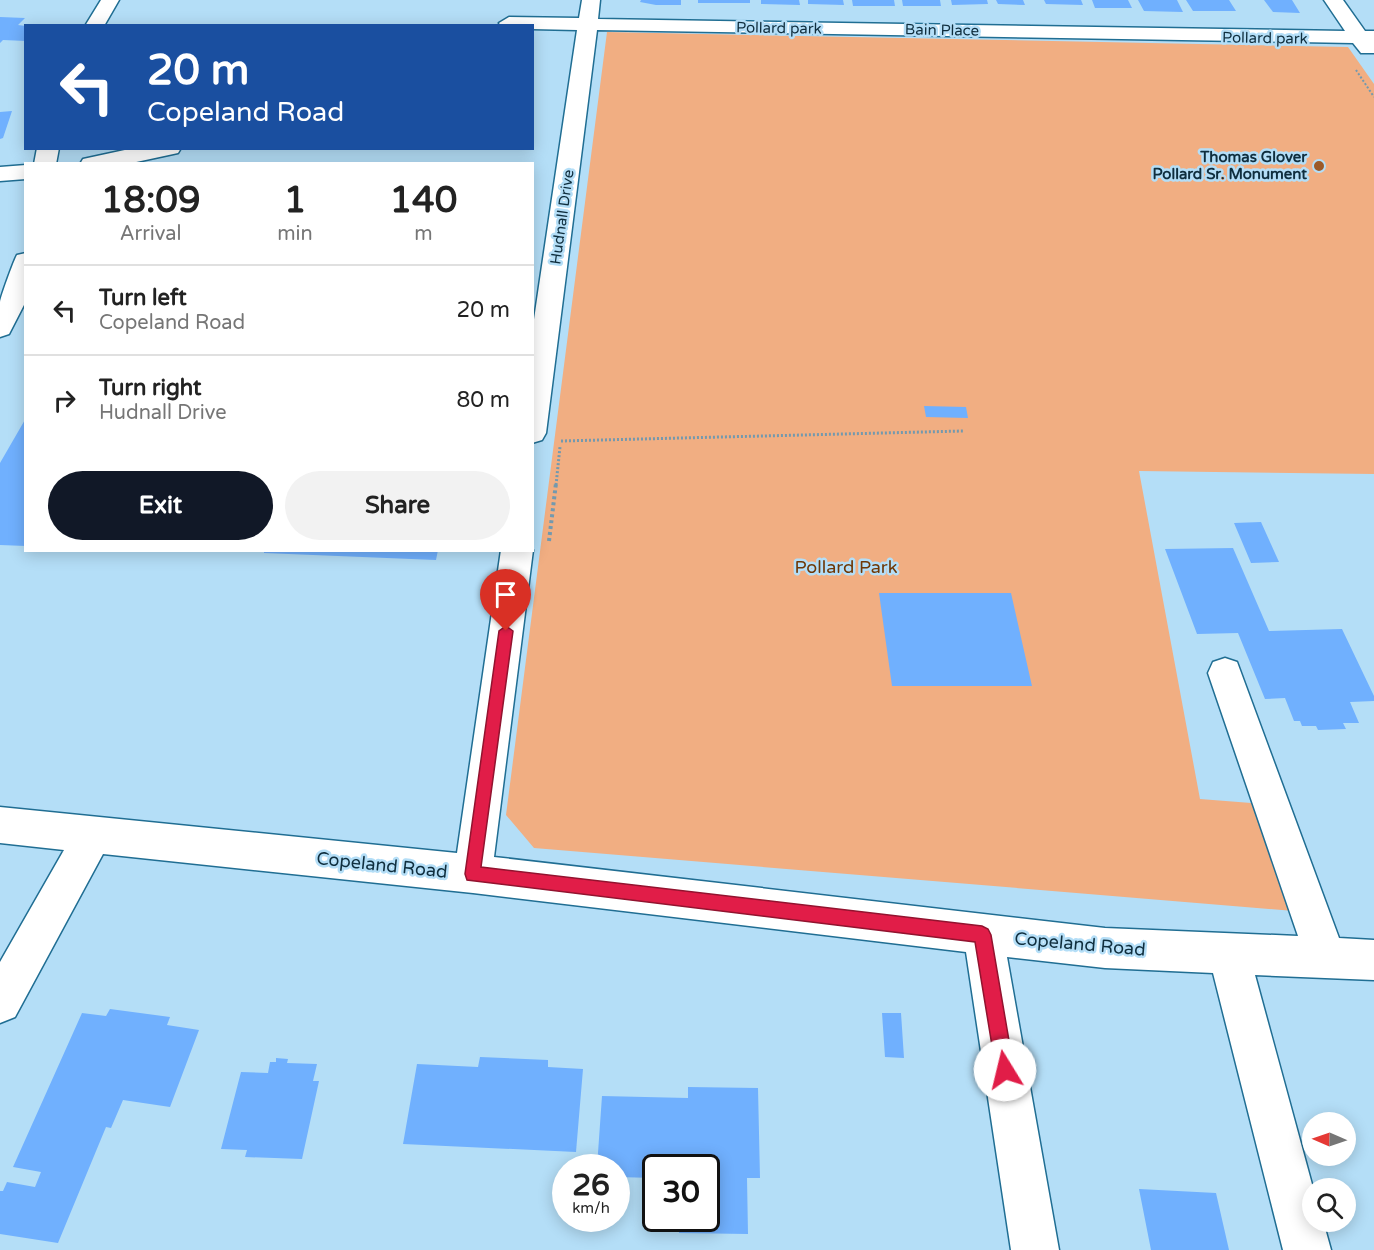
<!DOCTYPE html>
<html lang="en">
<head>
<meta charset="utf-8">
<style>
	body { margin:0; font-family:"Varela Round",sans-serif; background:#f2f2f2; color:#222; height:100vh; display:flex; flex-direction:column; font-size:22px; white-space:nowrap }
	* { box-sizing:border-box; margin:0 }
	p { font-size:20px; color:#767676 }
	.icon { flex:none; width:33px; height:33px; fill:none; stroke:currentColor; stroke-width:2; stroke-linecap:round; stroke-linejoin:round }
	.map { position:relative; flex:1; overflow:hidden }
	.drawer { position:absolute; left:24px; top:162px; width:510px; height:390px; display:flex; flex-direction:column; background:#fff; border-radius:0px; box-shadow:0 3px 15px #0003 }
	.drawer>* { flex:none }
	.banner { position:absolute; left:24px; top:24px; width:510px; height:126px; border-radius:0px; box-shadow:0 3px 15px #0003; background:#1a4fa0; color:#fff; overflow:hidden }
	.needle { width:39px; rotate:272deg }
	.controls { position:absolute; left:1302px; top:1112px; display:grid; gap:12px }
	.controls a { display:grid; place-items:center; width:54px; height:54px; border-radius:50%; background:#fff; box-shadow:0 3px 15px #0003; font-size:30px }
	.speed { position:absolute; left:552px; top:1154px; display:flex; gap:12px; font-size:30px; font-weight:700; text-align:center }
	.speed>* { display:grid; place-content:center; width:78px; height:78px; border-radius:50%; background:#fff; box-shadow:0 3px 15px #0003; line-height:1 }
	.speed small { font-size:15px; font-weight:400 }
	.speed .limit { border:3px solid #111; border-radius:9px; background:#fff; color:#111 }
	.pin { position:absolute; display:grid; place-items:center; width:51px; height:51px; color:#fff; margin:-62px -26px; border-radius:50% 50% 50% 0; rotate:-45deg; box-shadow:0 0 6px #0007 }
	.pin .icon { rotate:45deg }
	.me { position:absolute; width:66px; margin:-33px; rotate:351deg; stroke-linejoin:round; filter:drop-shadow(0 0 4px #0008) }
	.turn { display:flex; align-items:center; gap:21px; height:126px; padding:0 24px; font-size:27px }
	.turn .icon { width:78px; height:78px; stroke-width:2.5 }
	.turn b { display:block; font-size:42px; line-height:51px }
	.eta { display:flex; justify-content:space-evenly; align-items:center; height:102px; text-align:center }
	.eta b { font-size:36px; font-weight:700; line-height:42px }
	.button { display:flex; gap:12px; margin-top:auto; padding:12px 24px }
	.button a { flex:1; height:69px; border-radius:36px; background:#111827; color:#fff; font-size:24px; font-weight:700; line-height:69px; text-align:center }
	.button a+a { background:#f2f2f2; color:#222 }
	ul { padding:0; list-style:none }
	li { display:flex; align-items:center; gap:18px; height:90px; padding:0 24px; border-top:2px solid #e0e0e0 }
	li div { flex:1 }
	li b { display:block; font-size:22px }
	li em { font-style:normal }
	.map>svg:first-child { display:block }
</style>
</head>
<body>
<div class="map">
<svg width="1374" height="1250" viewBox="0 0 1374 1250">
	<rect width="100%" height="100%" fill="#b4def7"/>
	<path fill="#f1ae82" d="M 607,32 L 1348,47 L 1374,84 L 1374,474 L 1139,471 L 1200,799 L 1264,804 L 1294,911 L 534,848 L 506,815 Z"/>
	<path fill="#70b0fe" d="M 641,0 L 681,0 L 681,5 L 656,5 L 640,2 Z
		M 698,0 L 750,0 L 750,3 L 698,3 Z
		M 761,0 L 799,0 L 800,5 L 761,4 Z
		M 808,0 L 843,0 L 844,5 L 808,4 Z
		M 852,0 L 894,0 L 895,6 L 853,6 Z
		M 902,0 L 940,0 L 941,6 L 903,6 Z
		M 951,0 L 987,0 L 988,4 L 952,5 Z
		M 996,0 L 1023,0 L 1025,5 L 998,4 Z
		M 1044,0 L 1081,0 L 1083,5 L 1046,4 Z
		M 1092,0 L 1128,0 L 1132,8 L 1095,8 Z
		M 1138,0 L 1177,0 L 1183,12 L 1144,11 Z
		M 1186,0 L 1229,0 L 1236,11 L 1193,11 Z
		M 1264,0 L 1292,0 L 1300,13 L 1273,12 Z
		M 0,17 L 25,18 L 18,25 L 26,26 L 26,41 L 3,40 L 0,43 Z
		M 12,111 L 3,138 L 0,139 L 0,112 Z
		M 924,406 L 966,407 L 968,418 L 926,417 Z
		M 26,418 L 26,546 L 0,545 L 0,463 Z
		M 1261,522 L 1279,562 L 1251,563 L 1234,523 Z
		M 1233,548 L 1269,631 L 1342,629 L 1374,696 L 1374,701 L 1350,702 L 1359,723 L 1343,723 L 1346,729 L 1318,730 L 1316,726 L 1302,726 L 1300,721 L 1294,721 L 1285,698 L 1265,699 L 1238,633 L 1197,634 L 1165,549 Z
		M 264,550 L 438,550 L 436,560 L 264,553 Z
		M 879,593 L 1011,593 L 1032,686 L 892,686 Z
		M 110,1009 L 170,1017 L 167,1025 L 199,1030 L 170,1107 L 123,1100 L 111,1128 L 106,1127 L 58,1243 L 0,1234 L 0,1191 L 3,1191 L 7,1182 L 35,1187 L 41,1172 L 13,1167 L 82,1013 L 106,1016 Z
		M 882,1013 L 901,1013 L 904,1058 L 885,1057 Z
		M 480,1057 L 548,1060 L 548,1067 L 583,1069 L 576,1152 L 403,1144 L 417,1064 L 478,1067 Z
		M 276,1058 L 288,1059 L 287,1063 L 317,1064 L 313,1081 L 319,1081 L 302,1159 L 245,1157 L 247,1150 L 221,1149 L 241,1072 L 268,1073 L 270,1062 L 276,1062 Z
		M 688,1087 L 758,1088 L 760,1178 L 747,1178 L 748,1234 L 679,1233 L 679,1218 L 706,1218 L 706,1167 L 656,1167 L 656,1178 L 616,1177 L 616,1167 L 597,1167 L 602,1096 L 688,1098 Z
		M 1139,1189 L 1216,1193 L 1229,1250 L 1151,1250 Z"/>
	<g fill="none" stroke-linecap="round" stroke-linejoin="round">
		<g stroke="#206e93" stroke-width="3">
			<path id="minor" d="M 101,0 L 119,0 L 104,26 L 85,26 Z
				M 582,0 L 600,0 L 598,19 L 1345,31 L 1324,0 L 1343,0 L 1365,31 L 1374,31 L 1374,53 L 1361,53 L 1353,43 L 597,30 L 546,433 L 542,440 L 532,443 L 532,333 L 577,30 L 532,29 L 532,26 L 501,26 L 499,23 L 509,17 L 579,18 Z
				M 37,148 L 59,148 L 56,164 L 34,164 Z
				M 134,148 L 181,148 L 178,153 L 127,164 L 80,164 L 83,159 Z
				M 26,165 L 26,179 L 0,181 L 0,167 Z
				M 26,253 L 26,301 L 9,334 L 0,337 C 0,326 0,313 0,302 C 1,296 14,260 17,255 Z
				M 501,550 L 533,550 L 494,857 L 1105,928 L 1298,936 L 1208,673 L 1213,662 L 1225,658 L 1237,662 L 1339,938 L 1374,940 L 1374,980 L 1255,975 L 1313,1188 L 1312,1221 L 1323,1221 L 1331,1250 L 1283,1250 L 1213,973 L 1105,968 L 1007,957 L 1059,1250 L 1011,1250 L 966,952 L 473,893 L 103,854 L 15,1017 L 0,1023 L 0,962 L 64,850 L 0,843 L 0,807 L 457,853 Z"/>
		</g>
		<path stroke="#7399ae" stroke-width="2" stroke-dasharray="2 2" stroke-linecap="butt" d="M 1356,70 L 1374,97"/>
		<path stroke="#7399ae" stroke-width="3" stroke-dasharray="2 2" stroke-linecap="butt" d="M 561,441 L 963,431
			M 556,485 L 560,447"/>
		<path stroke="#7399ae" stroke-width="4" stroke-dasharray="3 3" stroke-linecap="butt" d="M 549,541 L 556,483"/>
		<use href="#minor" fill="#fff" fill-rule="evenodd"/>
	</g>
	<path fill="#e11d48" stroke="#92132f" stroke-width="1.5" d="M 506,626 L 513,631 L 481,867 L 982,926 L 988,929 L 991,935 L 1014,1070 L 1011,1076 L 1005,1079 L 999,1076 L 996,1070 L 975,942 L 467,880 L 465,874 L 499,631 Z"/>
	<circle fill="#9c5a28" stroke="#b4def7" stroke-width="2" cx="1319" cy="166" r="6"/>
	<g text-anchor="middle" stroke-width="5" stroke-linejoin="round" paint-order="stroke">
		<g font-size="15" fill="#0f2e3e" stroke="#b4def7">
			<text transform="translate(779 28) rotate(1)" y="5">Pollard park</text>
			<text transform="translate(942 30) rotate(1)" y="5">Bain Place</text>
			<text transform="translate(1265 38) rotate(1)" y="5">Pollard park</text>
			<text transform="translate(562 217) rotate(-82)" y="5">Hudnall Drive</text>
		</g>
		<g font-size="15" font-weight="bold" fill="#0f2e3e" stroke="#b4def7" text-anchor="end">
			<text x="1307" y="162">Thomas Glover<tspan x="1307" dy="17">Pollard Sr. Monument</tspan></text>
		</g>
		<g font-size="18" fill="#6e3705" stroke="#b4def7">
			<text x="846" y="573">Pollard Park</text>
		</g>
		<g font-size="18" fill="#0f2e3e" stroke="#b4def7">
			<text transform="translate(382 865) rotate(6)" y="6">Copeland Road</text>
			<text transform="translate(1080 944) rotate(5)" y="6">Copeland Road</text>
		</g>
	</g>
</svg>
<div class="controls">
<a><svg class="needle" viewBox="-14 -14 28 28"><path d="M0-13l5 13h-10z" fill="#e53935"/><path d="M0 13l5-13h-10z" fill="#767676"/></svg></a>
<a><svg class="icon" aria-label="search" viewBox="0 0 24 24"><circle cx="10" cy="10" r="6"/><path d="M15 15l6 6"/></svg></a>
</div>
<div class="speed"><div>26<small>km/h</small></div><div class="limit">30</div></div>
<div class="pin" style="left:506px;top:631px;background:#d93025"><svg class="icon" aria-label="arrive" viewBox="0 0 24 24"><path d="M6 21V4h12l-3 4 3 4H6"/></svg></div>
<svg class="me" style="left:1005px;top:1070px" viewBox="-20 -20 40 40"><circle r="19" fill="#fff"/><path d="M0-13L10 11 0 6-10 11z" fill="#e11d48"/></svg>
<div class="banner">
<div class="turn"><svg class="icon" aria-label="left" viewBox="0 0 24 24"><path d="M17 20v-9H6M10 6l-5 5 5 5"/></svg><div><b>20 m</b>Copeland Road</div></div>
</div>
<section class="drawer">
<div class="eta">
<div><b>18:09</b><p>Arrival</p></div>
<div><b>1</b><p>min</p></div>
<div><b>140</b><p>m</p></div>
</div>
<ul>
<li><svg class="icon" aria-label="left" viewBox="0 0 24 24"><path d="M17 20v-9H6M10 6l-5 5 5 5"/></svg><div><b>Turn left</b><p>Copeland Road</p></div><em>20 m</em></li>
<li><svg class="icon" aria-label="right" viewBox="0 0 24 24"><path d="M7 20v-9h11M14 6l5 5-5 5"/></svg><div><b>Turn right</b><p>Hudnall Drive</p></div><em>80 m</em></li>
</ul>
<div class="button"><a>Exit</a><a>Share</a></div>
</section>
</div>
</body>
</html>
